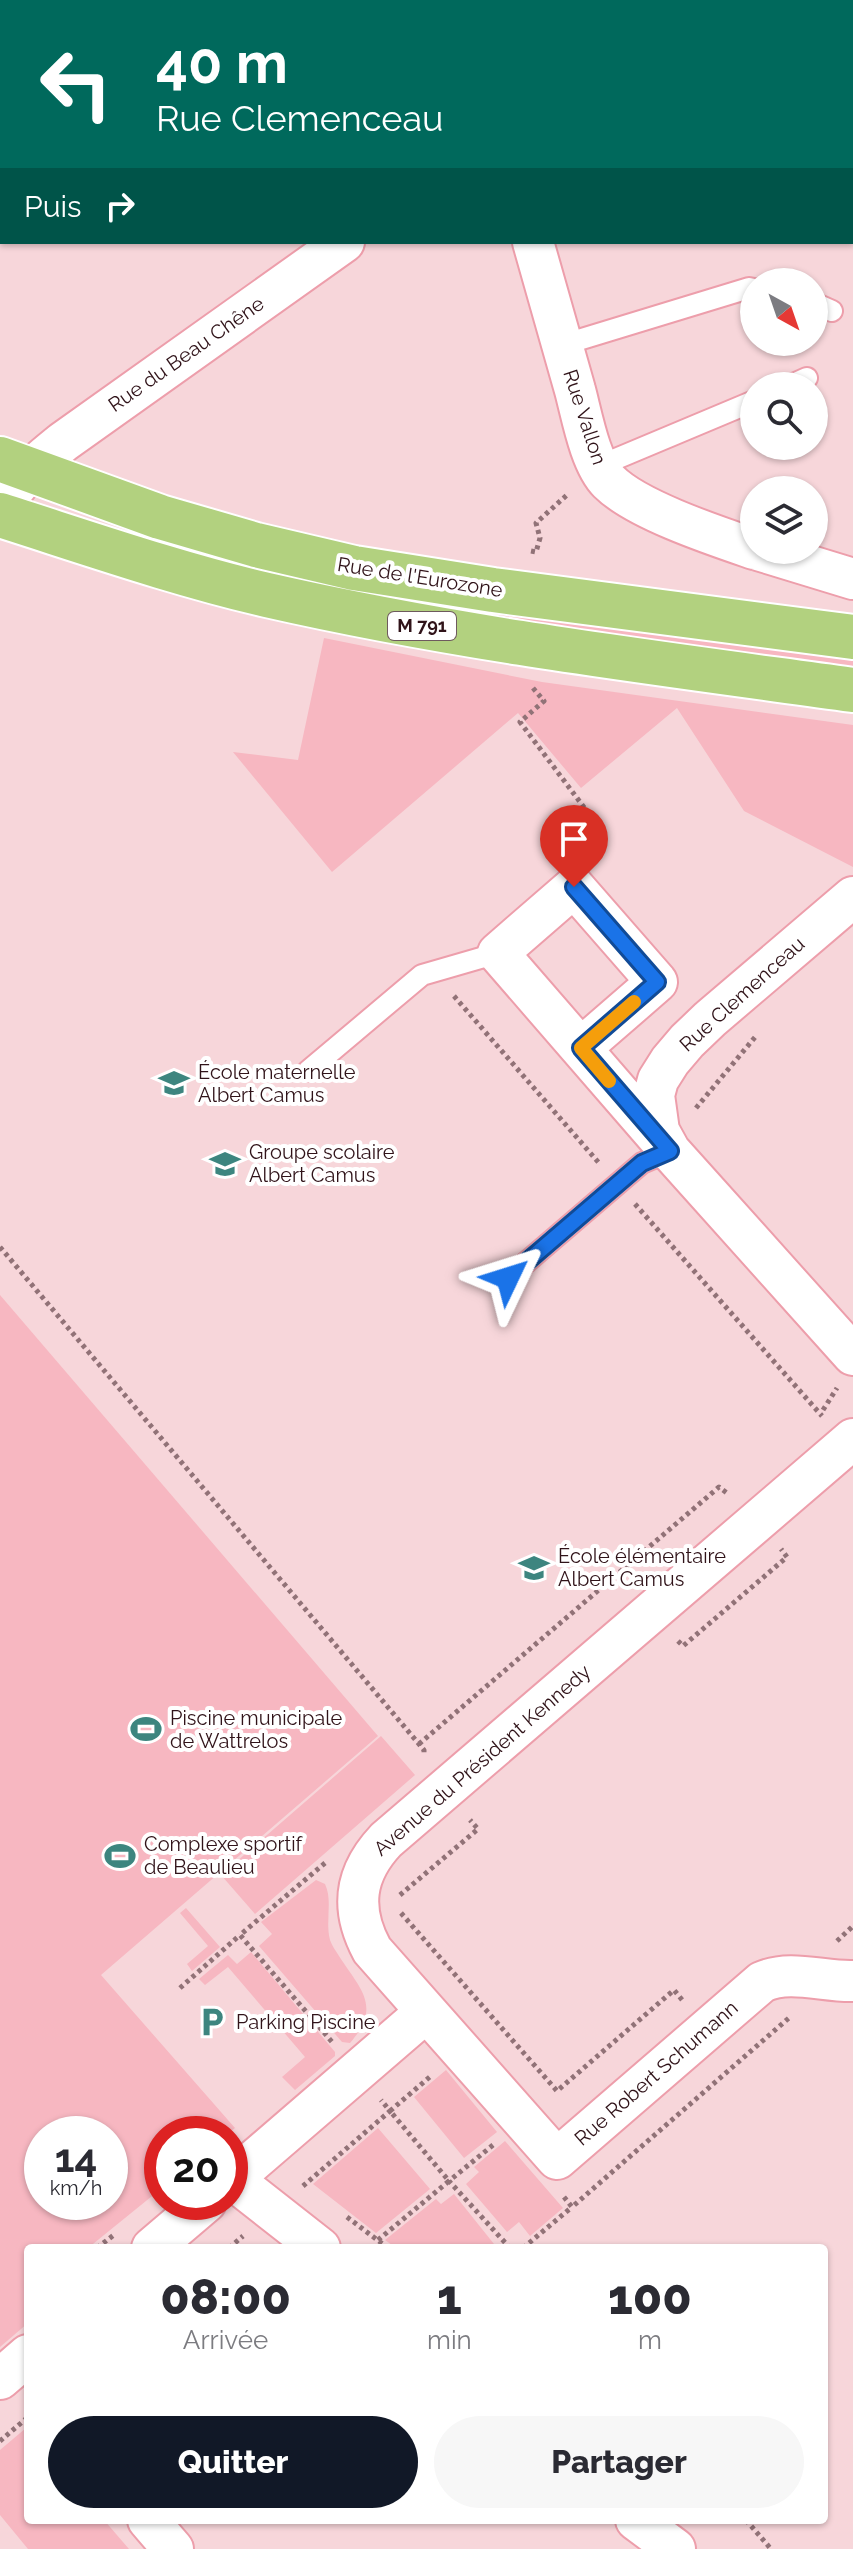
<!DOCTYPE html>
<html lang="fr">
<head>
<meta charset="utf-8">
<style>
	body { margin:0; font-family:Raleway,sans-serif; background:#f7f7f7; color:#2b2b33; height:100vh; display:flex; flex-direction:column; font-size:30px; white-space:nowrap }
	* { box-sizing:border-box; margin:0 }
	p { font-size:26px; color:#7c7c81 }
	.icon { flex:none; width:44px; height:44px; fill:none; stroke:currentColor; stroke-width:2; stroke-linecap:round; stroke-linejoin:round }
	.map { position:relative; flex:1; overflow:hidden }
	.panel { position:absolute; left:24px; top:2244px; width:804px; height:280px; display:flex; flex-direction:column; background:#fff; border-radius:8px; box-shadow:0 2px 6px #0004 }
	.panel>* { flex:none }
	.hud { position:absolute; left:0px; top:0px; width:854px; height:244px; box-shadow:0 2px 6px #0004; background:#00695c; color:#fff; overflow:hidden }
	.needle { width:52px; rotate:140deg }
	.controls { position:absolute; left:740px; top:268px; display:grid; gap:16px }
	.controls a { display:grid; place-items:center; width:88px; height:88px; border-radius:50%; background:#fff; box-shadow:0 2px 6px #0004; font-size:40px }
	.speed { position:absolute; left:24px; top:2116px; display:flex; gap:16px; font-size:40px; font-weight:700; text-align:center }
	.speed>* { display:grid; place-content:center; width:104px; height:104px; border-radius:50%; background:#fff; box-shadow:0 2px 6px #0004; line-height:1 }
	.speed small { font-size:20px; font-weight:400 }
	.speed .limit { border:12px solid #d22; background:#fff; color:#111 }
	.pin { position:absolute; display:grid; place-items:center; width:68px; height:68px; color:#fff; margin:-82px -34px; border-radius:50% 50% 50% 0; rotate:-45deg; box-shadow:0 0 8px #0007 }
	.pin .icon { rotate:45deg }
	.me { position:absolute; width:88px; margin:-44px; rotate:49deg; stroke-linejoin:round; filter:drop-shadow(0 0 6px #0008) }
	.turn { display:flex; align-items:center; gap:28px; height:168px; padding:0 24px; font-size:36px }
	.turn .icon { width:104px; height:104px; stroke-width:2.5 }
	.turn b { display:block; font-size:56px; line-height:68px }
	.then { display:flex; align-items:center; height:76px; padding:0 24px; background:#0003; gap:16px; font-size:30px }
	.eta { display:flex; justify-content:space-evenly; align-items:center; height:136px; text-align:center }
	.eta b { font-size:48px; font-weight:800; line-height:56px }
	.button { display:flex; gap:16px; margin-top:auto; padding:16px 24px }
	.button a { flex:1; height:92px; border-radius:48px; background:#111827; color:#fff; font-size:32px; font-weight:800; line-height:92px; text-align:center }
	.button a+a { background:#f7f7f7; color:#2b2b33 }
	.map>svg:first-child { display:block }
</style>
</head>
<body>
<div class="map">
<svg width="853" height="2549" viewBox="0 0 853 2549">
	<rect width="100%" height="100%" fill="#f7d6da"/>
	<path fill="#f7b7c1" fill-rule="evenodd" d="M 500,602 L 853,650 L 853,682 L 497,632 Z
		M 324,638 L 542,682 L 853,725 L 853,867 L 744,811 L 677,708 L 581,788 L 518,713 L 332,872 L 233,752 L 298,760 Z
		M 0,1295 L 378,1736 L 101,1975 L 235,2128 L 227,2134 L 162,2134 L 162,2188 L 88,2248 L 28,2248 L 28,2323 L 0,2347 ZM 110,2134 L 110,2202 L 42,2202 L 42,2134 Z
		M 381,1736 L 415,1775 L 255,1914 L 221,1875 Z
		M 316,1880 L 325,1884 C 333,1901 325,1921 330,1940 C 332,1946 336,1951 339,1956 C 361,1990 382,2006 350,2043 L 342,2042 L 259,1946 L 272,1934 L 261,1922 Z
		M 186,1908 L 220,1947 L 192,1971 L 187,1964 L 208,1946 L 180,1913 Z
		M 251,1952 L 335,2052 L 335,2056 L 295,2090 L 282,2077 L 305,2057 L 228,1967 L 205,1985 L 199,1979 L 228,1955 L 237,1964 Z
		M 446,2070 L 497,2132 L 464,2158 L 414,2097 Z
		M 378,2128 L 430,2189 L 376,2233 L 313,2184 Z
		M 505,2141 L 563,2208 L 530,2236 L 519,2222 L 507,2232 L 466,2184 L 479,2172 L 474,2167 Z
		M 454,2194 L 494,2244 L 489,2248 L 396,2248 L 385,2240 L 436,2199 L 441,2204 Z
		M 26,2428 L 28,2431 L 28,2520 L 104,2520 L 129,2549 L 28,2549 L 0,2515 L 0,2450 Z"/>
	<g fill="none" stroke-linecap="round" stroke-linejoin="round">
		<g stroke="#ed9eab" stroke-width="24">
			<path id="service" d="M 814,303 L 832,311
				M 562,345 L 749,288 L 754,289
				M 789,386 L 807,378
				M 599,466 L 754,401
				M 308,1071 L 422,975 L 498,953
				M 508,1278 L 642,1163 L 670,1151"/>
		</g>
		<g stroke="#ed9eab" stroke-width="44">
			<path id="minor" d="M 384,0 L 387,2
				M 457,2 L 458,0
				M 533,242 C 547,292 561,341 575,390 C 582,416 590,463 609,482 C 637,510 716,536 754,549
				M 0,517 C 13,481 35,465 63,442 L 344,242
				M 758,550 L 853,579
				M 853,897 L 710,1019 L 687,1041 L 670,1061 L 658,1080 L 654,1095 L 659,1131 L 670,1151 L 853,1355
				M 581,1048 L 657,982 L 574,887 L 498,953 L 661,1141
				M 853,1439 L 386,1840 C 354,1874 350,1909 372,1950 L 557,2159 L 762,1982 C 790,1969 823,1982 853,1981
				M 232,2179 L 320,2248
				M 230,2181 L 426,2012
				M 152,2248 L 206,2202
				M 0,2379 L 28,2355
				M 148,2520 L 173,2549
				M 636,2520 L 675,2549"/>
		</g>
		<g stroke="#fff" stroke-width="48">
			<path id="primary" d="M 0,459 L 160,517 L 256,545 L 354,568 L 493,590 L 853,637
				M 0,515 C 88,543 177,574 267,595 C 460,639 657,663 853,690"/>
		</g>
		<path stroke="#917277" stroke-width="5" stroke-dasharray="4 4" stroke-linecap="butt" d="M 531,551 L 536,552 L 540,538 L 536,523 L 568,494
			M 533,688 L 544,701 L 520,722 L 589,814 L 582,851
			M 454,996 L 599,1163
			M 696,1108 L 756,1036
			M 635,1204 L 822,1416
			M 0,1247 L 424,1750 L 424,1755
			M 823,1410 L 837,1388
			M 678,1641 L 683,1646 L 787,1557 L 781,1549
			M 419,1744 L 719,1487 L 727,1493 L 728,1492
			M 325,1863 L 240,1935 L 333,2043
			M 400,1895 L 478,1829 L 470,1820
			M 401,1913 L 557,2091 L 674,1990 L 683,2001
			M 837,1941 L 853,1926
			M 180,1988 L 240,1935
			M 493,2145 L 449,2181 L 510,2248
			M 303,2186 L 390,2111 L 381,2100
			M 564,2197 L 572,2207 L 790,2017
			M 347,2217 L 388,2248
			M 378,2240 L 449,2181 L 390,2111 L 432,2075
			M 97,2248 L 115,2234
			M 229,2248 L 243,2236
			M 523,2248 L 572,2207
			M 0,2441 L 28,2417
			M 746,2520 L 771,2549"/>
		<use href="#service" stroke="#fff" stroke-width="20"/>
		<use href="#minor" stroke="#fff" stroke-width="40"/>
		<use href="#primary" stroke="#b2d17f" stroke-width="44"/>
	</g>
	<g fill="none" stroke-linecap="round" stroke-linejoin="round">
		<g stroke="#114b97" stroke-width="20">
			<path id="route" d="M 508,1278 L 642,1163 L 670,1151 L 581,1048 L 657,982 L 574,887"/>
		</g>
		<use href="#route" stroke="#1a73e8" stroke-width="14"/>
		<path stroke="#f59e0b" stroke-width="14" d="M 609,1081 L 581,1048 L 634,1002"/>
	</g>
	<defs>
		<g id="school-bare" transform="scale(2.4)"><path d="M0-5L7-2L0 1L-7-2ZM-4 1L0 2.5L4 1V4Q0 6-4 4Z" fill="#3d857f" stroke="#fff" stroke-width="2.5" paint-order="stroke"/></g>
		<g id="stadium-bare" transform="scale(2.4)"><path d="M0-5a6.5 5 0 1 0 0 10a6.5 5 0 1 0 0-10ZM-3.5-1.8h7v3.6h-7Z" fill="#3d857f" stroke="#fff" stroke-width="2.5" paint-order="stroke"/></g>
		<g id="parking-bare" transform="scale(2.4)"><path d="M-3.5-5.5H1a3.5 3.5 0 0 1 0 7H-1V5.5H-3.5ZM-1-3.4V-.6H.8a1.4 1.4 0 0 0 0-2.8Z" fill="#3d857f" stroke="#fff" stroke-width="2.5" paint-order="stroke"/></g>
	</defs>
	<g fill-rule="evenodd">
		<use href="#school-bare" x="174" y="1083"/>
		<use href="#school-bare" x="225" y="1164"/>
		<use href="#school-bare" x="534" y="1568"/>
		<use href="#stadium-bare" x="146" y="1729"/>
		<use href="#stadium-bare" x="120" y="1856"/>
		<use href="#parking-bare" x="212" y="2022"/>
	</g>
	<g text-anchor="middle" stroke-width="8" stroke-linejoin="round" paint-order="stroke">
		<rect fill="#fff" stroke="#6e5a5e" stroke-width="2" x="388" y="612" width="68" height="28" rx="6"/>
		<g font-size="18" font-weight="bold" fill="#301319">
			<text x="422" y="632">M 791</text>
		</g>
		<g font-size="20" fill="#301319" stroke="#fff">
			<text transform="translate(186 354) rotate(-35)" y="7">Rue du Beau Chêne</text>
			<text transform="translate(585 417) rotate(72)" y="7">Rue Vallon</text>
			<text transform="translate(420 577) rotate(9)" y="7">Rue de l'Eurozone</text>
			<text transform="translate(742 994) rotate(-42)" y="7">Rue Clemenceau</text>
			<text transform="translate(482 1760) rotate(-41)" y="7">Avenue du Président Kennedy</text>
			<text transform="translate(656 2073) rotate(-41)" y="7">Rue Robert Schumann</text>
		</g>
		<g font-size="20" fill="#301319" stroke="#fff" text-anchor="start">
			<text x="198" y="1079">École maternelle<tspan x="198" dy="23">Albert Camus</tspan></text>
			<text x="249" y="1159">Groupe scolaire<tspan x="249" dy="23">Albert Camus</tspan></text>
			<text x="558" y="1563">École élémentaire<tspan x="558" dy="23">Albert Camus</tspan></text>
			<text x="170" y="1725">Piscine municipale<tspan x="170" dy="23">de Wattrelos</tspan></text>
			<text x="144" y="1851">Complexe sportif<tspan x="144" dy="23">de Beaulieu</tspan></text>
			<text x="236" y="2029">Parking Piscine</text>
		</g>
	</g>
</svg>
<div class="controls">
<a><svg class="needle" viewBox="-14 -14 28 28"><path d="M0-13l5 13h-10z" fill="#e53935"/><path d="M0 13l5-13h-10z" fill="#7c7c81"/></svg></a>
<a><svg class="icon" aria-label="search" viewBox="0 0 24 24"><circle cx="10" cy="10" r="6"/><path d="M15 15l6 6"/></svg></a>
<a><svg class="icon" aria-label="layers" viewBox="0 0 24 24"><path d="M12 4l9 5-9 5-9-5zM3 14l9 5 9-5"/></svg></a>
</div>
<div class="speed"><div>14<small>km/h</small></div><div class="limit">20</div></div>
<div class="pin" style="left:574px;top:887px;background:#d93025"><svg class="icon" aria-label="arrive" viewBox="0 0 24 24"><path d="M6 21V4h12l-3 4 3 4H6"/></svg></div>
<svg class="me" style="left:508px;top:1278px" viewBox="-20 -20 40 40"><path d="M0-17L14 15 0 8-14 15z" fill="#1a73e8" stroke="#fff" stroke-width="4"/></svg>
<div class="hud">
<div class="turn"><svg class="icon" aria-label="left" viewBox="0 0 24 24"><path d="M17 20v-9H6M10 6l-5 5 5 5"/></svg><div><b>40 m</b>Rue Clemenceau</div></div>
<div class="then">Puis<svg class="icon" aria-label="right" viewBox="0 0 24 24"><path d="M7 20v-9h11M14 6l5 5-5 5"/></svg></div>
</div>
<section class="panel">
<div class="eta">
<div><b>08:00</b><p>Arrivée</p></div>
<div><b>1</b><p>min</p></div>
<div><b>100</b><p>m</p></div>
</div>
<div class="button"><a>Quitter</a><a>Partager</a></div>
</section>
</div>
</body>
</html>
